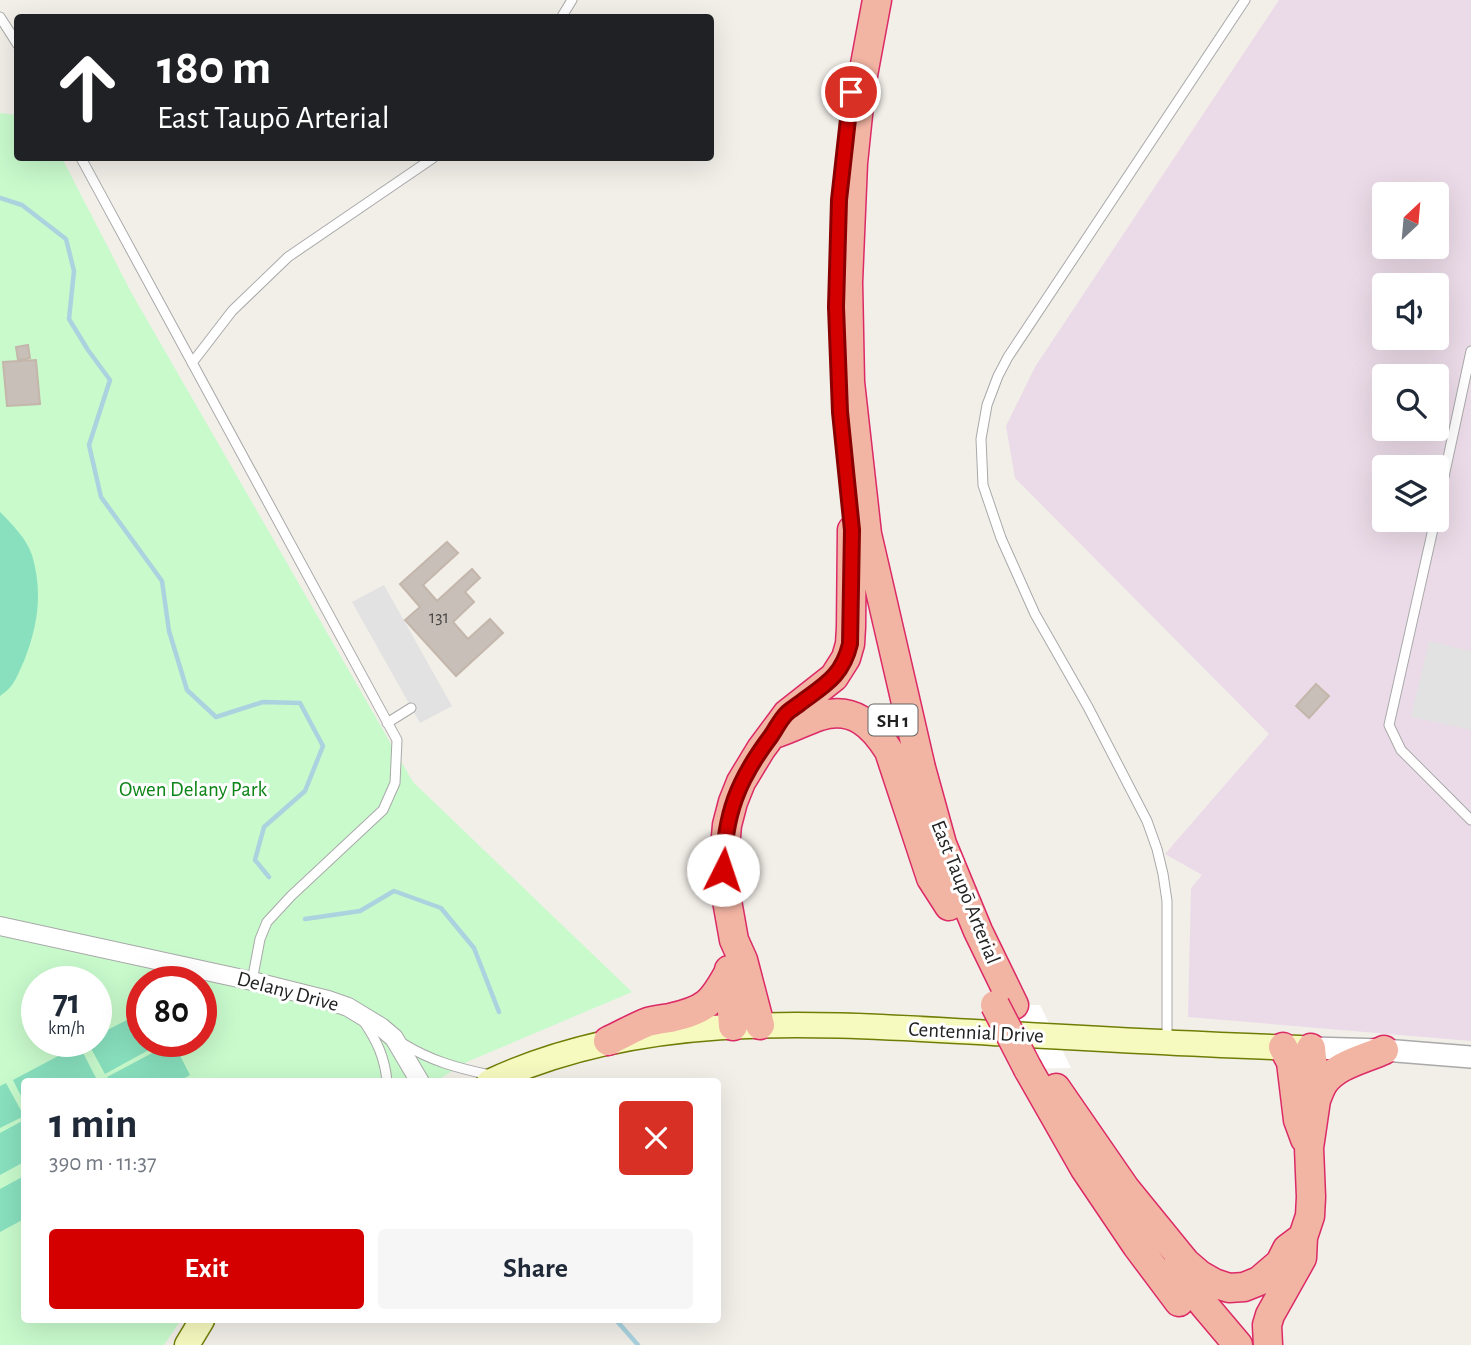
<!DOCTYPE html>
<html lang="en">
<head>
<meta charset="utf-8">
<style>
	body { margin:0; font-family:"Alegreya Sans",sans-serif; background:#f6f6f7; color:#1f2937; height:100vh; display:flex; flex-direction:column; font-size:26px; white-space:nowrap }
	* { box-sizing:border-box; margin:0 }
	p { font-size:23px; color:#747a83 }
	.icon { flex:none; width:38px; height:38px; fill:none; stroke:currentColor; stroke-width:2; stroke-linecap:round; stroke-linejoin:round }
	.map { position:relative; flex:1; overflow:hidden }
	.sheet { position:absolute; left:21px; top:1078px; width:700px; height:245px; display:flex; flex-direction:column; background:#fff; border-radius:7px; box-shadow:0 7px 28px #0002 }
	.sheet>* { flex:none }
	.hud { position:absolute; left:14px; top:14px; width:700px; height:147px; border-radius:7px; box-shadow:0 7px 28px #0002; background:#202124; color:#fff; overflow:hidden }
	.needle { width:46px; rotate:26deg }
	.controls { position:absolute; left:1372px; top:182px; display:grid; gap:14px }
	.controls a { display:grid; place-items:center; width:77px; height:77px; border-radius:7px; background:#fff; box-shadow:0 7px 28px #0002; font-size:35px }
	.speed { position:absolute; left:21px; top:966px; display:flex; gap:14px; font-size:35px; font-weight:700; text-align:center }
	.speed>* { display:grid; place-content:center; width:91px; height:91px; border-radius:50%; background:#fff; box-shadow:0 7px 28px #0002; line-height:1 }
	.speed small { font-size:18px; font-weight:400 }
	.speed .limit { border:10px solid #d22; background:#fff; color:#111 }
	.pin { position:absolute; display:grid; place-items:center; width:60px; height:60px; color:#fff; margin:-30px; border:4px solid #fff; border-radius:50%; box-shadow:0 2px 7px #0007 }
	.me { position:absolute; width:77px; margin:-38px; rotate:4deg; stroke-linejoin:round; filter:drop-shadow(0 0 5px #0008) }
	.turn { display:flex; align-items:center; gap:24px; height:147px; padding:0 28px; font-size:32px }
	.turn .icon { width:91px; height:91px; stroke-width:2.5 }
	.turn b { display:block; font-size:49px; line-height:60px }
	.round { display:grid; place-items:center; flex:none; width:74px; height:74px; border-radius:7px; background:#f6f6f7 }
	.headline { display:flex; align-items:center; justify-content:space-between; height:119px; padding:0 28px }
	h1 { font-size:42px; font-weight:600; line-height:52px }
	.primary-button { display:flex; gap:14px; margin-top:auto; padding:14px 28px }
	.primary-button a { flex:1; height:80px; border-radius:7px; background:#d40000; color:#fff; font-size:28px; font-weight:600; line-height:80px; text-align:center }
	.primary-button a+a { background:#f6f6f7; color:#1f2937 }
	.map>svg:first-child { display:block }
</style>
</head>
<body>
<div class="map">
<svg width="1471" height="1345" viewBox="0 0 1471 1345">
	<rect width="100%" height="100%" fill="#f2efe9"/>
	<path fill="#ebdbe8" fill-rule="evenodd" d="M 1279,0 L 1471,0 L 1471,1041 L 1188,1017 L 1191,888 L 1202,875 L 1165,854 L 1269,734 L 1015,478 L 1006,426 L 1035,367 ZM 1384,194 L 1437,194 L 1437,247 L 1384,247 ZM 1384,285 L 1437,285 L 1437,338 L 1384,338 ZM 1384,376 L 1437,376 L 1437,429 L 1384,429 ZM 1384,467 L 1437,467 L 1437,520 L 1384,520 Z"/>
	<path fill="#c8facc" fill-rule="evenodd" d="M 0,113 L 17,115 L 18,158 L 62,158 L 131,292 L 413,782 L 632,992 L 469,1061 L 436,1081 L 24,1082 L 24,1320 L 181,1320 L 164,1345 L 0,1345 ZM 37,982 L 96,982 L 96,1041 L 37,1041 ZM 142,982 L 201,982 L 201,1041 L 142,1041 Z"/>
	<path fill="#88e0be" d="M 0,512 C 12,524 26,538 32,555 C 43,593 38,625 24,661 C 20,669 17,678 12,685 C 9,689 4,693 0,696 Z
		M 142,1012 L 142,1041 L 165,1041 L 105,1074 L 87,1041 L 96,1041 L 96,1036 Z
		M 173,1042 L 190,1075 L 179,1081 L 109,1081 L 107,1077 Z
		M 79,1045 L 96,1078 L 89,1081 L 24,1082 L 24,1102 L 13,1080 Z
		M 6,1083 L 24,1116 L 0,1128 L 0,1086 Z
		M 24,1120 L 24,1162 L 0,1175 L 0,1133 Z
		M 24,1176 L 24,1219 L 0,1232 L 0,1189 Z"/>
	<path fill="#e2e2e2" d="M 384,585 L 452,706 L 420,723 L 352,602 Z
		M 1429,641 L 1471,651 L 1471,730 L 1411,717 Z"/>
	<path fill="#fff" d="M 983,1005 L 1040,1005 L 1071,1068 L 1018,1069 Z"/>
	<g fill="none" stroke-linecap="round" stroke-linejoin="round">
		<path stroke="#aad3df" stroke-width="4.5" d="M 0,198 L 22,205 L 66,239 L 74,271 L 69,319 L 88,350 L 110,380 L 89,445 L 101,497 L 162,581 L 169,631 L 187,690 L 216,717 L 263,702 L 300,703 L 323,746 L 305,791 L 264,827 L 255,860 L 269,877
			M 305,919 L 360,911 L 394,891 L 441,908 L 474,948 L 499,1012
			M 616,1320 L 638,1345"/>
	</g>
	<path fill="#c7bfb8" stroke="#c4b6ab" stroke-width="2" d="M 28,345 L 30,358 L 18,360 L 16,347 Z
		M 36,360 L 40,404 L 7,406 L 3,362 Z
		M 447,542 L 458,553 L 423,585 L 437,601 L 472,569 L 480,578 L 465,592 L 474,602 L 453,622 L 468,639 L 490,619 L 503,633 L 456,676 L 405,620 L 420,607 L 400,584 Z
		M 1316,684 L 1329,696 L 1309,718 L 1296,706 Z"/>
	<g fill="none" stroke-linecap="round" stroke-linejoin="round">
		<g stroke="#a9a9a9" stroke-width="11">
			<path id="service" d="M 0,17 L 18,45
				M 561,18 L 572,0
				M 81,158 L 397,740 L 395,783 L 383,810 L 291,896 L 267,922 L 260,939 L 252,981
				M 192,363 L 232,311 L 288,257 L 433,158
				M 1437,509 L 1471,351
				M 1435,520 L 1389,725 L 1401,750 L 1471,820
				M 387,723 L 411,708
				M 364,1022 C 377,1041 385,1058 387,1082
				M 1167,1040 L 1167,901 L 1163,874 L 1157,849 L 1147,821 L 1088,707 L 1035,614 L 1001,538 L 983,485 L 981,439 L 987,405 L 998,376 L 1008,357 L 1245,0
				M 402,1043 C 431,1061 457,1068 490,1075"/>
		</g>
		<g stroke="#a9a9a9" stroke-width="20">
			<path id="minor" d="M 0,926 L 252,981 L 328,1000 L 348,1007 L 381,1027 L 394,1038 L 420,1082"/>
		</g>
		<g stroke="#a9a9a9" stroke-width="24">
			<path id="tertiary" d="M 1311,1048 L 1384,1050 L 1471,1057"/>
		</g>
		<g stroke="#707d05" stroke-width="27">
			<path id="secondary" d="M 489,1082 C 647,1008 825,1024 993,1033 C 1096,1039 1198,1045 1300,1048
				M 187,1345 L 202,1320"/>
		</g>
		<g stroke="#dc2a67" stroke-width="31">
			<path id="trunk" d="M 877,0 L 861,86 L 853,163 L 848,282 L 850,382 L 867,534 L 921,768 L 942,844 L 978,931 L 1014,1005
				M 777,733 C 792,728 805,721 820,716 C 853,706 873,725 889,751 L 931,878 L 949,906
				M 729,970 L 733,1026
				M 760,1025 L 743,960 L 734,940 L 726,895 L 723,870 L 727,825 L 733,802 L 741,782 L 761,749 L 787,714 L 834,677 L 846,658 L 850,644 L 851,627 L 852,530
				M 608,1041 C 621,1035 635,1027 648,1022 C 655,1020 663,1019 670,1018 C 706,1010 712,1003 729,972
				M 1283,1047 L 1291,1062 L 1298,1120 L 1305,1139
				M 1028,1069 L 1085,1169 L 1137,1246 L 1179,1302
				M 1056,1088 L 1125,1188 L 1186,1263 L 1200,1275 L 1214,1283 L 1229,1288 L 1244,1287 L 1259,1281 L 1280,1263 L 1287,1249 L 1303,1237
				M 1316,1100 C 1318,1095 1320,1089 1323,1084 C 1335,1065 1364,1059 1384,1050
				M 1176,1268 L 1205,1306 L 1238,1345
				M 1268,1345 L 1267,1325 L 1270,1315 L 1302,1258 L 1303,1237 L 1310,1216 L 1311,1197 L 1309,1148 L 1316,1100 L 1311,1048"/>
		</g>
		<use href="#service" stroke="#fff" stroke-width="9"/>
		<use href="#minor" stroke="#fff" stroke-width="18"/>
		<use href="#tertiary" stroke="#fff" stroke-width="21"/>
		<use href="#secondary" stroke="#f7fabf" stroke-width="24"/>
		<use href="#trunk" stroke="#f2b4a3" stroke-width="28"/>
		<g stroke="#dc2a67" stroke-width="31" stroke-linecap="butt">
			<path id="trunk-bridge" d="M 995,1005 L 1028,1069"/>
		</g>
		<use href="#trunk-bridge" stroke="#f2b4a3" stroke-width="28"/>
	</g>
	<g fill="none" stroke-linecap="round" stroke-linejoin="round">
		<g stroke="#8a0000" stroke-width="18">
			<path id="route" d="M 723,870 C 725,814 737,781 771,736 C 776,729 780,720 786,714 C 790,710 795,707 799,704 C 824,685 842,677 850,644 L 852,530 L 840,412 L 836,307 L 839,200 L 851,92"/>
		</g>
		<use href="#route" stroke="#d40000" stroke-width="12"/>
	</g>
	<g text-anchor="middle" stroke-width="6" stroke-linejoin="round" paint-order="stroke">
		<g font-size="18" fill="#4b4948">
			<text x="439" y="623">131</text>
		</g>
		<rect fill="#fff" stroke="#646464" stroke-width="2" x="868.5" y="704.5" width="49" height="31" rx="5"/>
		<g font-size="19" font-weight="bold" fill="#222">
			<text x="893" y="727">SH 1</text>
		</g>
		<g font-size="21" fill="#0c8416" stroke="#fff">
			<text x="193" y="796">Owen Delany Park</text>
		</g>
		<g font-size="21" fill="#222" stroke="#fff">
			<text transform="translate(966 892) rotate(68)" y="7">East Taupō Arterial</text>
			<text transform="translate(288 991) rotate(15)" y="7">Delany Drive</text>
			<text transform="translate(976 1032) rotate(3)" y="7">Centennial Drive</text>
		</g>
	</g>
</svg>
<div class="controls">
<a><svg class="needle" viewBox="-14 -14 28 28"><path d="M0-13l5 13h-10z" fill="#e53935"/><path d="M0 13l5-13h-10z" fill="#747a83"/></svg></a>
<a><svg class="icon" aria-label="sound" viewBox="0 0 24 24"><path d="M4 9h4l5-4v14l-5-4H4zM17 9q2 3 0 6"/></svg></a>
<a><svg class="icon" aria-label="search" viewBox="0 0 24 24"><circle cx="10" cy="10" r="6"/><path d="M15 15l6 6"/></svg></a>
<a><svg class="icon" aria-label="layers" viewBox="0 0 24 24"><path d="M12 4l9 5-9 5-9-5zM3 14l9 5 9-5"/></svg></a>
</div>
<div class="speed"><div>71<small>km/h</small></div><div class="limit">80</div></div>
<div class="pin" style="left:851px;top:92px;background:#d93025"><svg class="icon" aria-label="arrive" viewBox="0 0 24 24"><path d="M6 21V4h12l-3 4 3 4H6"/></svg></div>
<svg class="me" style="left:723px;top:870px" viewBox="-20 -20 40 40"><circle r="19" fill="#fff"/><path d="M0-13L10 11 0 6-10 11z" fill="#d40000"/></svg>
<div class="hud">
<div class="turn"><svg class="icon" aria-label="ahead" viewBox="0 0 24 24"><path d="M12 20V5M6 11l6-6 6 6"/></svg><div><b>180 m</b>East Taupō Arterial</div></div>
</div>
<section class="sheet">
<div class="headline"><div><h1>1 min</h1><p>390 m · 11:37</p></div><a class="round" style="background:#d93025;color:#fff"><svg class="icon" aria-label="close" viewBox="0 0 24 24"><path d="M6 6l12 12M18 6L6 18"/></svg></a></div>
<div class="primary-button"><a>Exit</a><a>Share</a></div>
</section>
</div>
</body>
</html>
